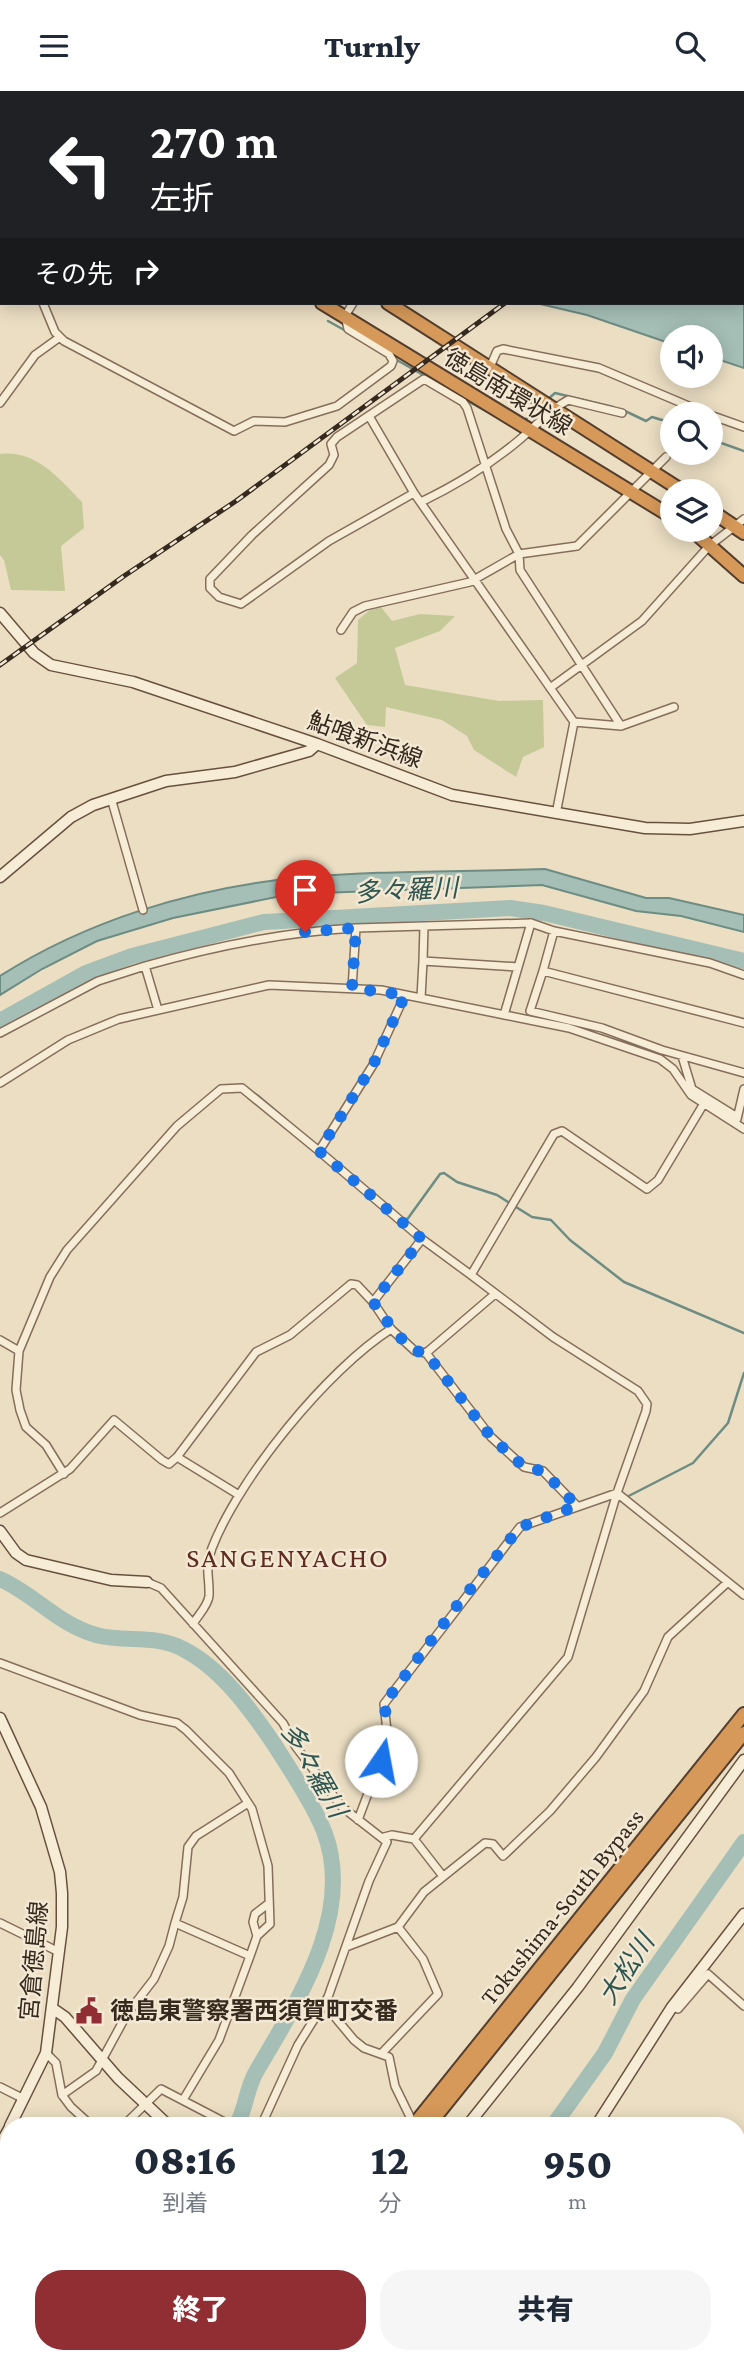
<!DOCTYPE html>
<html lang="ja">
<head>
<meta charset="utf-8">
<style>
	body { margin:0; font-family:"Crimson Pro","Noto Sans JP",serif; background:#f6f6f7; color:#1f2937; height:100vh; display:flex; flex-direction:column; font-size:26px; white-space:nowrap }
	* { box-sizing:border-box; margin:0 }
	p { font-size:23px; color:#747a83 }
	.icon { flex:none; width:38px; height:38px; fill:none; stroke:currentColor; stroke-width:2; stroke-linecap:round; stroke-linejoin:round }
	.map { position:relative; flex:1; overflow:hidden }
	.panel { position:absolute; left:0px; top:2026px; width:746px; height:247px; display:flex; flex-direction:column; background:#fff; border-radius:28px 28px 0 0; box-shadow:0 4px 18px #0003 }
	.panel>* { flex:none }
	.guide { position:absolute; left:0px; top:0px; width:746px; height:214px; box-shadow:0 4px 18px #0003; background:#202124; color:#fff; overflow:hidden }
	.buttons { position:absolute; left:660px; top:234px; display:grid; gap:14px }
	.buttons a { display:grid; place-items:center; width:63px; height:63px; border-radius:50%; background:#fff; box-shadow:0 4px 18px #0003; font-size:35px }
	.pin { position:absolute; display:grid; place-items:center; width:60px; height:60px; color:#fff; margin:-72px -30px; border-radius:50% 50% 50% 0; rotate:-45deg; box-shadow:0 0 7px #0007 }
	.pin .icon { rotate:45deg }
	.me { position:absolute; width:77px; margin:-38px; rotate:12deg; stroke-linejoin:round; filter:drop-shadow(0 0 5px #0008) }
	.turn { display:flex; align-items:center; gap:24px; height:147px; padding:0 35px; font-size:32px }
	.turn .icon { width:91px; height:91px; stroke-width:2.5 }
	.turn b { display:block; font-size:49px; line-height:60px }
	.then { display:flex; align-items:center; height:66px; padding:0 35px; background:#0003; gap:14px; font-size:26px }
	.eta { display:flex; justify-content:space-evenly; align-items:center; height:119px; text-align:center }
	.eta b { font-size:42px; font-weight:800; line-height:49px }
	.button { display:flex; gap:14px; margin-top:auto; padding:14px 35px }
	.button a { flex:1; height:80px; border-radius:28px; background:#902e34; color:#fff; font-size:28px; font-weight:800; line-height:80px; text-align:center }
	.button a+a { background:#f6f6f7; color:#1f2937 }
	header { display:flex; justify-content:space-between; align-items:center; height:91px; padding:0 35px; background:#fff; font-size:32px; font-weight:800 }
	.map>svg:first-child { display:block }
</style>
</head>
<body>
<header><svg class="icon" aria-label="menu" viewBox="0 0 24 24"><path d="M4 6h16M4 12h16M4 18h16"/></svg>Turnly<svg class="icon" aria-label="search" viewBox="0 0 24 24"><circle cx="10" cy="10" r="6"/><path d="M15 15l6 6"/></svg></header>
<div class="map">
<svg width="744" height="2273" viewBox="0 0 744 2273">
	<rect width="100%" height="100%" fill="#ebdec3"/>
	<path fill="#c5c998" d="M 0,363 C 37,359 58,387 82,411 L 84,437 L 61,455 L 65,500 L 11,499 L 4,469 L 0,464 Z
		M 378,512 L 392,530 L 420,523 L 455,525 L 440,540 L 395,557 L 405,594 L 499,610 L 543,609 L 544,656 L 523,666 L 516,686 L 474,659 L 467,645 L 442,629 L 386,616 L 385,636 L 367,634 L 335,587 L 357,572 L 358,529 Z"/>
	<path fill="#a5bfb6" stroke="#6d8c83" stroke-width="2" d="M 744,209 L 744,277 L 711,266 L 710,247 L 672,247 L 672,253 L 587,224 L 536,212 Z
		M 545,778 L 646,807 L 669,807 L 744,824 L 744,841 L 681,825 L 636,820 L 542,794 L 291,803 L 173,827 L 97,850 L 42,878 L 0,904 L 0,885 C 86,830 193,797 295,787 C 378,779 462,781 545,778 Z"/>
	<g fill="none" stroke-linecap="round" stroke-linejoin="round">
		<path stroke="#6d8c83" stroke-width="2.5" d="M 328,230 L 346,240
			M 395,268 L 425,285
			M 464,308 L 504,330
			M 547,309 L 555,302 L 613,316
			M 623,319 L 646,330 L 652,326 L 672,332
			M 524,330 L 540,315
			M 710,348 L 744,360
			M 257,1004 L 284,1027
			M 401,1126 L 406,1130 L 440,1083 L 444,1082 L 457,1091 L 497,1104 L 532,1126 L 551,1129 L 570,1149 L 624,1191 L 744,1242
			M 617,1411 L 693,1372 L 728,1332 L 744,1282
			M 493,1660 L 571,1566"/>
		<path stroke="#a5bfb6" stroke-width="16" d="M 0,930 L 86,882 L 132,865 L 264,831 L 510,817 L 544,822 L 744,870
			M 0,1488 C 34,1503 59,1534 96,1544 C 126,1552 155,1543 183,1558 C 221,1577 251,1619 274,1653 C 291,1680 312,1711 324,1740 C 356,1823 296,1912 256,1981 C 246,1998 246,2019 236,2035
			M 553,2035 L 605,1962 L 633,1908 L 744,1751
			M 6,2273 L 18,2264
			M 235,2273 L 261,2264"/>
		<g stroke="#856f5b" stroke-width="10">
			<path id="street" d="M 353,0 L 355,2
				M 517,0 L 519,2
				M 723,0 L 724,2
				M 0,84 L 2,85
				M 0,161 L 2,162
				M 43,212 L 55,241 L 64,250 L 234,340 L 254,330 L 285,331 L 337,315 L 391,275 L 393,270 L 389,263 L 348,238 L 345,225 L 353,212
				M 490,276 L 497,260 L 503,258 L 599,277 L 710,324
				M 0,312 L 35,264 L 60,246
				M 710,324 L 744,336
				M 369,325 L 414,402 L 574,631 L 556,723
				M 414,402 L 329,450 L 241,513 L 219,506 L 210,497 L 210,488 L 252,444 L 329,374 L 334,364 L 331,353 L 337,346 L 424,288 L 463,311 L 467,317 L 506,438 L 519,463 L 520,479 L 621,635
				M 421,411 C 456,394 488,375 518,350 C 535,336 548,320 568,309 L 622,322
				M 341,539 L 353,521 L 365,515 L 470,491 L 519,463 L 577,455 L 666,366
				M 550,597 L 642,530 L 709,455 L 744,428
				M 574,631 L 621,635 L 674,616
				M 111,707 L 143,819
				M 423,870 L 424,835 L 531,832
				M 543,880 L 554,840 L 710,872 L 744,884
				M 352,897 L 356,837 L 424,835
				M 405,904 L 373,974 L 319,1060 L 422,1148
				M 421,907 L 423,870 L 518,876
				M 158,919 L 145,875 C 215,855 283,841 356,837
				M 504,924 L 531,832 L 554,840
				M 744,932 L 543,880 L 530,920 L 602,937 L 662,959 L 744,982
				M 0,942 L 98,890 L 145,875
				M 682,965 L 692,998 L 737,1026
				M 0,992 L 68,949 L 119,928 L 269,894 L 381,899 L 569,937 L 660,968 L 673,978 L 691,1004 L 744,1038
				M 737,1028 L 744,998
				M 495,1203 L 426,1262 L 491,1346 L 524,1376 L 543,1380 L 577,1415
				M 391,1238 L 373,1211 L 422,1148 L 471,1184
				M 0,1249 L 19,1260 L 50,1186 L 67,1159 L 177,1035 L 221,998 L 242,997 L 319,1060
				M 19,1260 L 16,1299 L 20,1319 L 26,1336 L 46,1354 L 64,1383
				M 239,1404 L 177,1366 L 256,1261 L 290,1244 L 351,1193 L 357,1194 L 373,1211
				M 0,1422 L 70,1378 L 114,1329 L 162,1369 L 169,1373 L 177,1366
				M 147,1491 L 161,1497 L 283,1632 L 296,1656 L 342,1716 L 387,1751 L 369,1790 L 328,1906 L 298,1954 L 261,2035
				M 193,1533 C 198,1524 208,1515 209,1505 C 210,1486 204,1478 212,1457 C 239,1387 327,1279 391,1238 L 415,1260 L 426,1262
				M 0,1572 L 140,1624 L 177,1632 L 186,1639 L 229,1682 L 252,1718 L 268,1775 L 270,1833 L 257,1845
				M 358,1729 L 388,1649 L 384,1613 L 520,1436 L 617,1402 L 744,1504
				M 384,1746 L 392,1744 L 414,1748 L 568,1566 L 617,1402 L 646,1320 L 647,1313 L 638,1300 L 553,1246 L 471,1184 L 554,1043 L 562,1040 L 647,1098 L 658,1089 L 703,1014
				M 414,1748 L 442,1784
				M 0,1832 L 59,1861
				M 175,1832 L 183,1806 L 188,1756 L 196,1745 L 248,1712
				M 346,1856 L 398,1836 L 424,1801 L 485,1752 L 493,1753 L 503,1765 L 550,1720 L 596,1666 L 644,1600 L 668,1546 L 728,1491
				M 250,1865 L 257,1845 L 253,1831 L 255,1823 L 268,1813
				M 324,1913 L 354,1949 L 364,1957 L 389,1966 L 395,1995 L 414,2034
				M 672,1916 L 678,1918 L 708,1883 L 744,1915
				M 46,1962 L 56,1972 L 62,2004 L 96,1980 L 127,1923 L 154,1888 L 169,1855 L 175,1832 L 250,1865 L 219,1949 L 183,2009
				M 382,1962 L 438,1903 L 423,1868 L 398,1836
				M 0,1996 L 24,2008
				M 62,2004 L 71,2016 L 92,2035
				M 123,2035 L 161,1998 L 232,2035
				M 0,2114 L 9,2122
				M 0,2251 L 9,2248
				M 97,2273 L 108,2264"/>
		</g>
		<g stroke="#67513e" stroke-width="13">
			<path id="secondary" d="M 334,0 L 336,2
				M 470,2 L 475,0
				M 0,126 L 2,126
				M 0,522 L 34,562 L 51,574 L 133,591 L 317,653 L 452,704 L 645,737 L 690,738 L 744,730
				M 0,786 L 71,726 L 93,714 L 166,690 L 235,681 L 309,660 L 317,653
				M 0,1440 L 16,1462 L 26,1469 L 111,1489 L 147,1491
				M 0,1627 L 41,1716 L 60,1781 L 62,1802 L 62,1836 L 46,1962 L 10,2035
				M 52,1917 L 65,1926 L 118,1987 L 169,2035
				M 467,2035 L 578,1896 L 744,1669
				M 596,2035 L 672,1916 L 744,1823
				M 0,2054 L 9,2038
				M 112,2273 L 134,2264
				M 409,2273 L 415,2264"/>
		</g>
		<g stroke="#533e2f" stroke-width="16">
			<path id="highway" d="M 40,0 L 42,2
				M 0,6 L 2,7
				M 322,212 L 672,426
				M 388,212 L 684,401
				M 710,419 L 744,442
				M 692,439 L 744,485
				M 413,2035 L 744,1623
				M 428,2035 L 744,1642
				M 226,2273 L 232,2264
				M 241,2273 L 247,2264"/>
		</g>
		<use href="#street" stroke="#f7ecd6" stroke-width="7"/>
		<use href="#secondary" stroke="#f7ecd6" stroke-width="10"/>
		<use href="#highway" stroke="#d69959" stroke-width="12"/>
		<g stroke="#36291e" stroke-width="5">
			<path id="rail" d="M 0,574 L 124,485 L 236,410 L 505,212"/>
		</g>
		<use href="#rail" stroke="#f3e8d3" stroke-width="2.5" stroke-dasharray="8" stroke-linecap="butt"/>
	</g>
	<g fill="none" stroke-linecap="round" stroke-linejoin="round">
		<path stroke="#1a73e8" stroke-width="12" stroke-dasharray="0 21.6" d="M 305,841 L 356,837 L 352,897 L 405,904 L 373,974 L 319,1060 L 422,1148 L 373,1211 C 384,1225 407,1263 426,1262 L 491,1346 L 524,1376 L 543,1380 L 577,1415 L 520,1436 L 456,1516 L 384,1613 L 389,1640 L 381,1670"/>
	</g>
	<defs>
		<g id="civic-bare" transform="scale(2.1)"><path d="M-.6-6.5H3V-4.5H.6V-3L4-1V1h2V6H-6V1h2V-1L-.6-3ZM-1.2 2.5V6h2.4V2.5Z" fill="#902e34" stroke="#f3e8d3" stroke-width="2.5" paint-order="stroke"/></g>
	</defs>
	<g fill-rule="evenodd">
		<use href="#civic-bare" x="89" y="1920"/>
	</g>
	<g text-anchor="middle" stroke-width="5" stroke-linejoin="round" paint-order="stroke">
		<g font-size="24" fill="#36291e" stroke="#f3e8d3">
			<text transform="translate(508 301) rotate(31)" y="8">徳島南環状線</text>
			<text transform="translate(365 649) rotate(20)" y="8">鮎喰新浜線</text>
			<text transform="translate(562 1816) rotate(-51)" y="8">Tokushima-South Bypass</text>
			<text transform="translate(34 1870) rotate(-85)" y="8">宮倉徳島線</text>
		</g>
		<g font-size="24" font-weight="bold" fill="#36291e" stroke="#f3e8d3" text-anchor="start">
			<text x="110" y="1928">徳島東警察署西須賀町交番</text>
		</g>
		<g font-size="26" font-style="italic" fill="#2e5550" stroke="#f3e8d3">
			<text transform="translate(406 799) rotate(-3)" y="9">多々羅川</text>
			<text transform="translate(314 1679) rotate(60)" y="9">多々羅川</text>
			<text transform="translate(626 1878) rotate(-57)" y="9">大松川</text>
		</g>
		<g font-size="28" letter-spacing="2" fill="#602b20" stroke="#f3e8d3">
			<text x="288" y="1476">SANGENYACHO</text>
		</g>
	</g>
</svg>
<div class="buttons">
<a><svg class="icon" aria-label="sound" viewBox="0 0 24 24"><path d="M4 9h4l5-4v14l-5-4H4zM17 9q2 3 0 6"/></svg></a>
<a><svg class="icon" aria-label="search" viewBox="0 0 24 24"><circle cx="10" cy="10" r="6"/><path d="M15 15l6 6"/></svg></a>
<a><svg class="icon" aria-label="layers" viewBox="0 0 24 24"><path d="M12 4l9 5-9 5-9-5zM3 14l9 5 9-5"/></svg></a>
</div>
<div class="pin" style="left:305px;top:841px;background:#d93025"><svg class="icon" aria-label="arrive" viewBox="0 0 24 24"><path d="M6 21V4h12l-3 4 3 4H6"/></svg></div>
<svg class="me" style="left:381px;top:1670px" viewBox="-20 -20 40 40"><circle r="19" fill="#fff"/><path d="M0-13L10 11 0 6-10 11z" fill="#1a73e8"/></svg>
<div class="guide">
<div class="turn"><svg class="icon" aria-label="left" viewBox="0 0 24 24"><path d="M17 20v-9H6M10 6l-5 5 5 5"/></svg><div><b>270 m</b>左折</div></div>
<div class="then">その先<svg class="icon" aria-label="right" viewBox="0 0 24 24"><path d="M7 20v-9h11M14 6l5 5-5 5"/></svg></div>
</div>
<section class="panel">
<div class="eta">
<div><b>08:16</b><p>到着</p></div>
<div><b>12</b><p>分</p></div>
<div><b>950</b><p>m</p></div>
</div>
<div class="button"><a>終了</a><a>共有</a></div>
</section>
</div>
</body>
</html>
